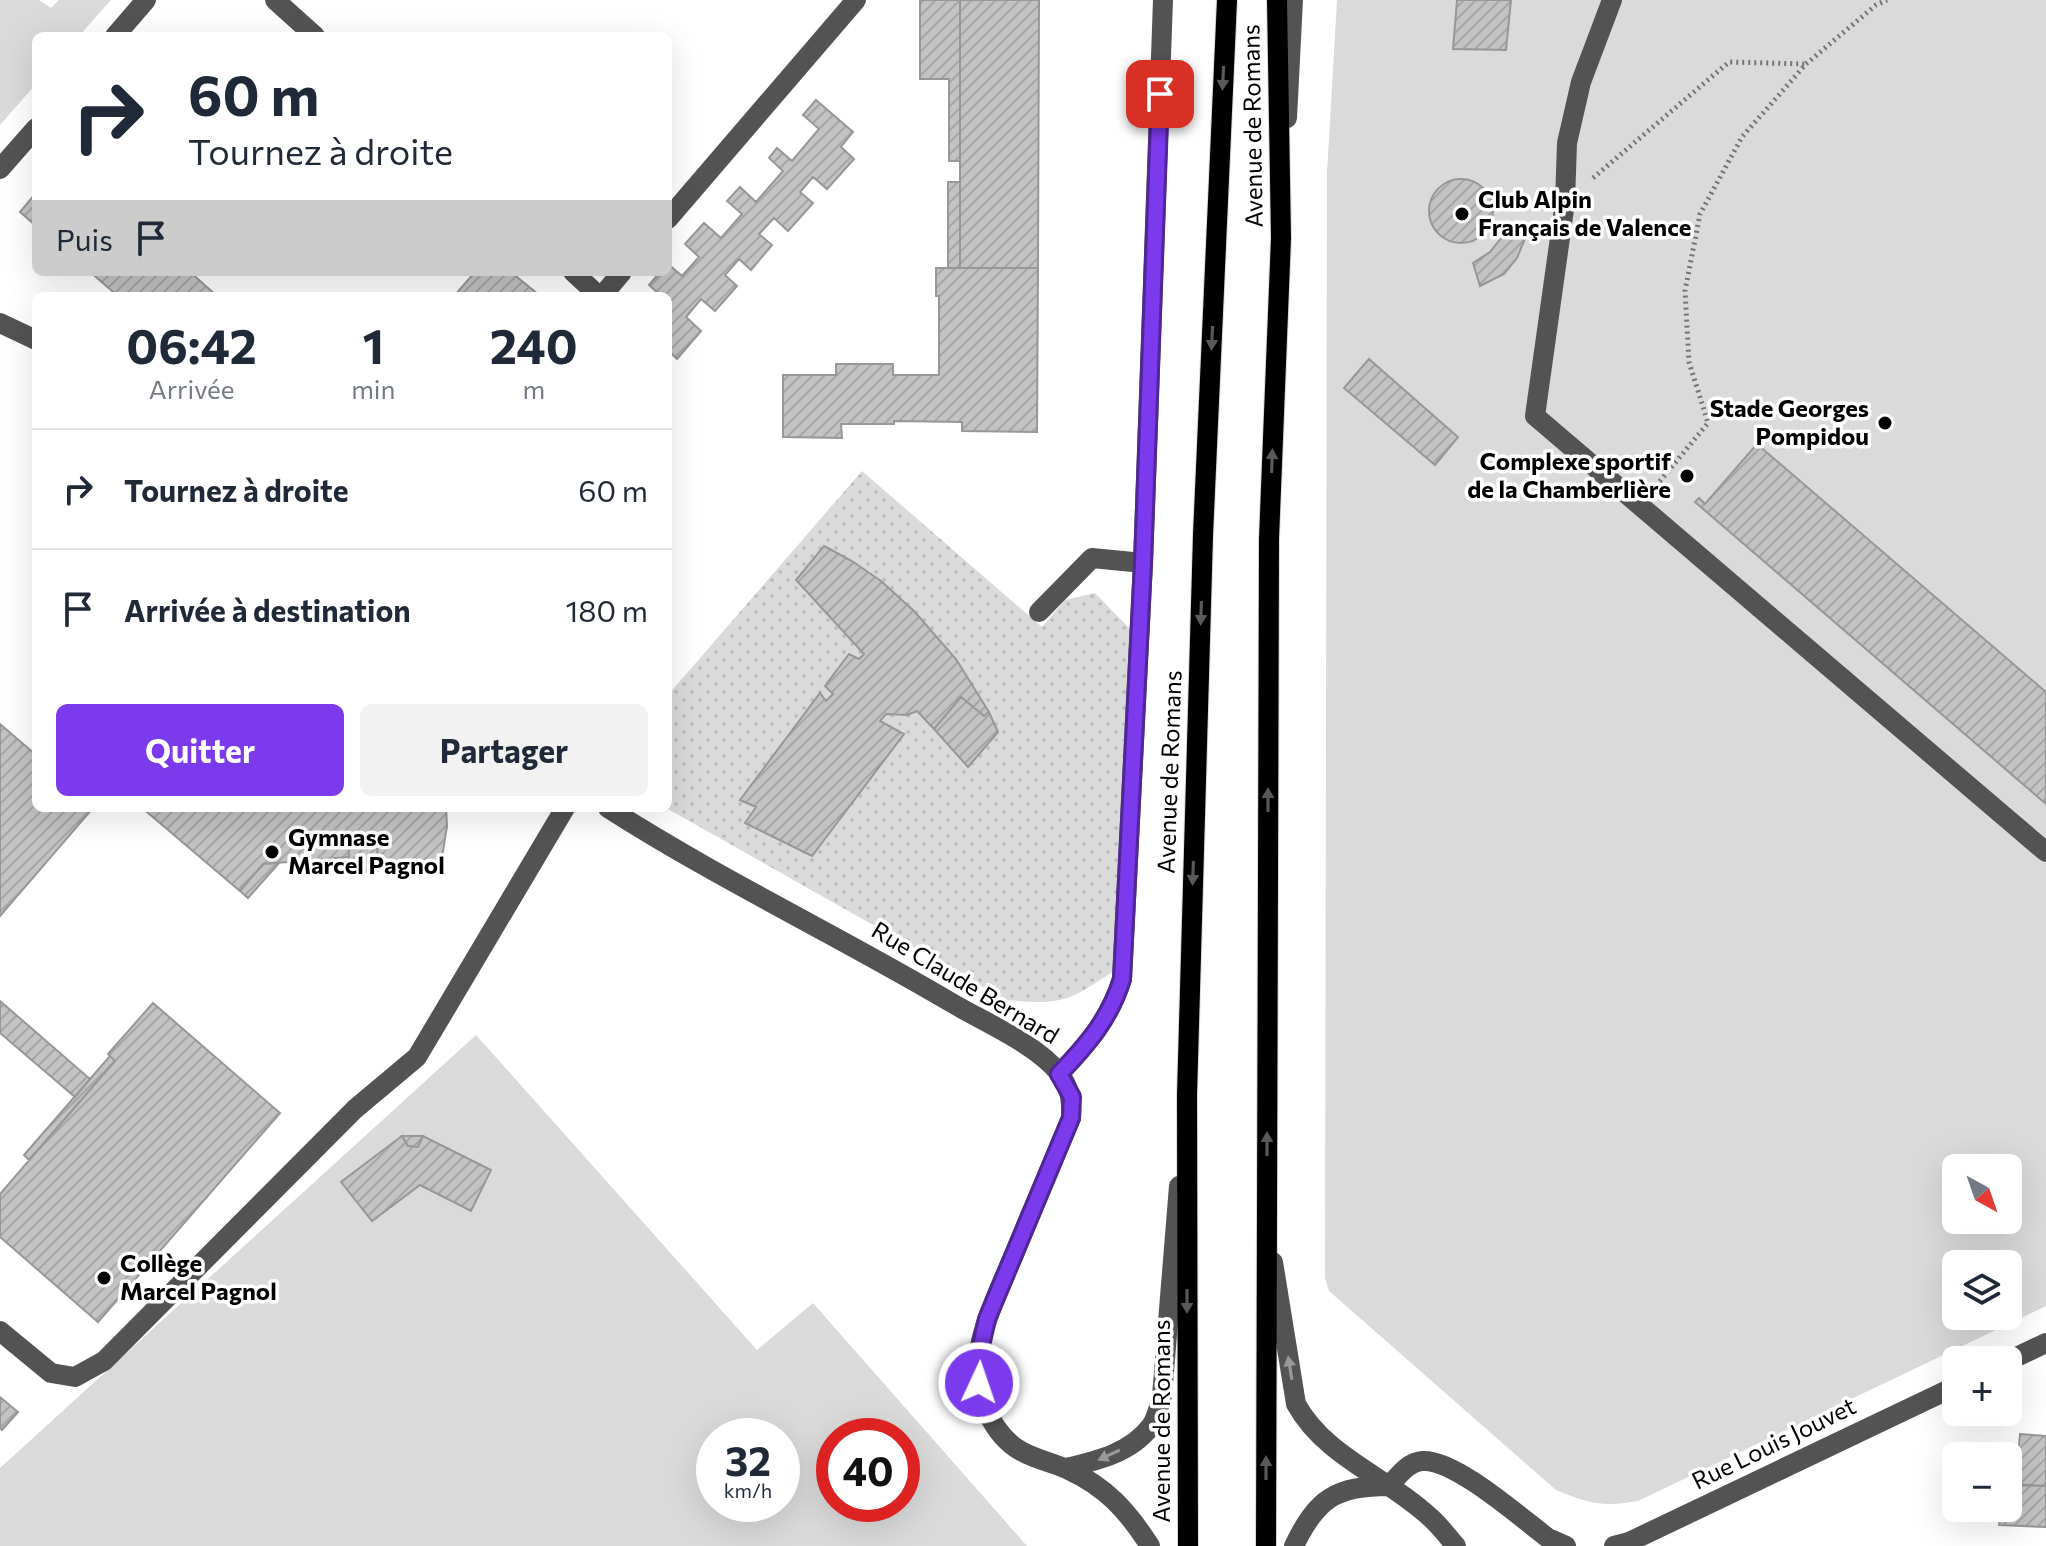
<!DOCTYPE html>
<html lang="fr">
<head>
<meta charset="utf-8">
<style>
	body { margin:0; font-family:Commissioner,sans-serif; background:#f2f2f3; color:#1f2937; height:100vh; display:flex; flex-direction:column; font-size:30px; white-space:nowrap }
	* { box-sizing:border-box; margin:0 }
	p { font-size:26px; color:#747a83 }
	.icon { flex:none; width:44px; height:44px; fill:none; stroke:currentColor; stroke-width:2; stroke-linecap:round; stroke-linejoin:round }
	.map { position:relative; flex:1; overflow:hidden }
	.details { position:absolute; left:32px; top:292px; width:640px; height:520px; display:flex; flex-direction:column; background:#fff; border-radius:12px; box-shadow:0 8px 32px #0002 }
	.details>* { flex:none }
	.banner { position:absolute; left:32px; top:32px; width:640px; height:244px; border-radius:12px; box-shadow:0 8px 32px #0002; background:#fff; color:#1f2937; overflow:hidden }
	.needle { width:52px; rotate:140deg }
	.controls { position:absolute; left:1942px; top:1154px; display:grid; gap:16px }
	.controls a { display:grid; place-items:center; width:80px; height:80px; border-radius:12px; background:#fff; box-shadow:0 8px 32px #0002; font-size:40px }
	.speed { position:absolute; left:696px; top:1418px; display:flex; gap:16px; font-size:40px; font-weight:700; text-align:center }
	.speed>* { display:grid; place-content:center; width:104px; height:104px; border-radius:50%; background:#fff; box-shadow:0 8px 32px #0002; line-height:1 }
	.speed small { font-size:20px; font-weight:400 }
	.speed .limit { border:12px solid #d22; background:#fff; color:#111 }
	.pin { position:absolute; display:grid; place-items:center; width:68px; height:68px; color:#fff; margin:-34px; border-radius:16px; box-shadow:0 4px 12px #0006 }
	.me { position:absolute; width:88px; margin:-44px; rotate:3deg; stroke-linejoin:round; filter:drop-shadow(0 0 6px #0008) }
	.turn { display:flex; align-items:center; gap:28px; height:168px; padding:0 24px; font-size:36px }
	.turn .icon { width:104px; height:104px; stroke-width:2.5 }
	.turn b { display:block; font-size:56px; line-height:68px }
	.then { display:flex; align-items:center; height:76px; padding:0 24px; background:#0003; gap:16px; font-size:30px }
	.eta { display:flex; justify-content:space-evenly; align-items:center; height:136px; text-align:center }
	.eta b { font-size:48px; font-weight:700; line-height:56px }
	.cta { display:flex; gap:16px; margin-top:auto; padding:16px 24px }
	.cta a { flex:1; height:92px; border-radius:12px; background:#7c3aed; color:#fff; font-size:32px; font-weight:700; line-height:92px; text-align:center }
	.cta a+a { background:#f2f2f3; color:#1f2937 }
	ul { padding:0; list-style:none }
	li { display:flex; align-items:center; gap:24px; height:120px; padding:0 24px; border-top:2px solid #e0e1e3 }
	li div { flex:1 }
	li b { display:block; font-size:30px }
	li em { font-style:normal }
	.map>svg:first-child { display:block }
</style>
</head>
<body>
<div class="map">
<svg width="2046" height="1546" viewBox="0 0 2046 1546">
	<defs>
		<pattern id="grass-dots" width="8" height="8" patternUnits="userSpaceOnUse" patternTransform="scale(2)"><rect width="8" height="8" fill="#dadada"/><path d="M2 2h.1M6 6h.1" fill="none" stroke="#b9b9b9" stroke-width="1.8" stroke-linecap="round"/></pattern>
		<pattern id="building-hatch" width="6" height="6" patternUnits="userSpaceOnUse" patternTransform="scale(2)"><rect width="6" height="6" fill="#c3c3c3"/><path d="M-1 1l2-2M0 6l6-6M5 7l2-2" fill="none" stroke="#a6a6a6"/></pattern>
	</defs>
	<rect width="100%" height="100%" fill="#fff"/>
	<path fill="url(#grass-dots)" d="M 862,471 L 1042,627 L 1065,600 L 1095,593 L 1132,631 L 1117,969 C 1070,1000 1064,1006 1006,1000 L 666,808 L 668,695 Z"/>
	<path fill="#dadada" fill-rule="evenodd" d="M 0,0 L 39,0 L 51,8 L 59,0 L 111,0 L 79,36 L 36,36 L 36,84 L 0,125 Z
		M 1337,0 L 2046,0 L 2046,1306 L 1638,1501 C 1602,1507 1590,1504 1556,1490 L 1329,1291 L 1325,1278 L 1327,173 ZM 1956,1168 L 2008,1168 L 2008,1220 L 1956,1220 ZM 1956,1264 L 2008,1264 L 2008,1316 L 1956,1316 Z
		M 476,1035 L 757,1350 L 813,1303 L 1027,1546 L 0,1546 L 0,1468 ZM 423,1136 L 491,1170 L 471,1210 L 420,1185 L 371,1221 L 341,1182 ZM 714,1436 L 782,1436 L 782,1504 L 714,1504 ZM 834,1436 L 902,1436 L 902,1504 L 834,1504 Z"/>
	<path fill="url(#building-hatch)" stroke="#979797" stroke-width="2" d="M 920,0 L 960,0 L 960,161 L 949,161 L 949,79 L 920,79 Z
		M 960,0 L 1039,0 L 1038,268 L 960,268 Z
		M 1457,0 L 1511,0 L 1506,50 L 1453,49 Z
		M 816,100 L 853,132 L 841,147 L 854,159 L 827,189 L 813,177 L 800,192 L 813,203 L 788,231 L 774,218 L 759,234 L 772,245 L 751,270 L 739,259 L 725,275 L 737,286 L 715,311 L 701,299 L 686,317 L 701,331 L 677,359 L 668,350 L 668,296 L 661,296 L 649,285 L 660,272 L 668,272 L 668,264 L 682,276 L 699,257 L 685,244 L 704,223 L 721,238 L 742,214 L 727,201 L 740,187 L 756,202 L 783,171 L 769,158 L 777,148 L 792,161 L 819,129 L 803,115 Z
		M1429 211a32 32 0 1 1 64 0a32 32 0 1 1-64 0Z
		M 948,182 L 960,182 L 960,268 L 948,268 Z
		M 36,193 L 36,226 L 20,212 Z
		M 1505,233 L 1526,236 L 1517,258 L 1504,274 L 1480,286 L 1473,263 L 1490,252 Z
		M 936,268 L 1038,268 L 1037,432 L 962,431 L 962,422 L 894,421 L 894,424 L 841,424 L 842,438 L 783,437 L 783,375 L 836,375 L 836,364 L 893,364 L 893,375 L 939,375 L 939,296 L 936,296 Z
		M 90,272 L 190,272 L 217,296 L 118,296 Z
		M 475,272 L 511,272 L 539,295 L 454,296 Z
		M 1369,359 L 1458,437 L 1435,465 L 1344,388 Z
		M 1757,444 L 2046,692 L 2046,804 L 1695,502 L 1699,498 L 1705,504 Z
		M 824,546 L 852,561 L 881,581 L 914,611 L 956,659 L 989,712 L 984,716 L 961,697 L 934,729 L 917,711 L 907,715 L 886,714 L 880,721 L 904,734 L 812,856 L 745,823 L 756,807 L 740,800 L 820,693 L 826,701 L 833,694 L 825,686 L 849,654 L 859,659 L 864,654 L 796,580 Z
		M 961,697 L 984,716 L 989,712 L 998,732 L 968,767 L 934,729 Z
		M 0,724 L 36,755 L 36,808 L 93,808 L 0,916 Z
		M 150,808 L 446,808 L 447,826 L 441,864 L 379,867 L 377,845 L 348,847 L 349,857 L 263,864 L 240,891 L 147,812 Z
		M 377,845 L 378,871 L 351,873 L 348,847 Z
		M 279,863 L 248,898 L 240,891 L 263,864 Z
		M 0,1001 L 90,1079 L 75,1097 L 0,1033 Z
		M 153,1003 L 280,1113 L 98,1322 L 0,1237 L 0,1194 L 115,1061 L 108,1054 Z
		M 110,1056 L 115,1061 L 29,1160 L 24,1155 Z
		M 402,1136 L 408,1146 L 418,1147 L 423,1136 L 491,1170 L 471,1211 L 420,1185 L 372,1221 L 341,1182 Z
		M 402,1136 L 423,1136 L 418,1147 L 408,1146 Z
		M 0,1397 L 18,1412 L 2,1430 L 0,1428 Z
		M 2020,1434 L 2046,1436 L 2046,1486 L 2015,1485 Z
		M 2008,1484 L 2046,1486 L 2046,1527 L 1999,1525 L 2002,1508 L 2008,1508 Z"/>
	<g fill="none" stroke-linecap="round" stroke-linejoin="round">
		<g stroke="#dbdbdb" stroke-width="22">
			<path id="major" d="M 1188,1546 L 1187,1095 L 1203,535 L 1227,0
				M 1266,1546 L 1269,539 L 1281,238 L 1277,0"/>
		</g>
		<path stroke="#757575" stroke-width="5" stroke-dasharray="2 4" stroke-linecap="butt" d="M 1593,178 L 1729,62 L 1805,64
			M 1656,486 L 1708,423 L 1689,362 L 1685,291 L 1700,214 L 1742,137 L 1806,64 L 1876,5 L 1887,0"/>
		<path stroke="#535353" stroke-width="20" d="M 275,0 L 315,36
			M 1612,0 L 1581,82 L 1567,143 L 1565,202 L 1535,416 L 2046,852
			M 115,36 L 146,0
			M 1287,118 L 1293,0
			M 0,169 L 36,128
			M 668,219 L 856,0
			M 573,272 L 599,296
			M 602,296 L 622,272
			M 0,323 L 36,340
			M 1039,612 L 1092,558 L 1143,563
			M 608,808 C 719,879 839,936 952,1003 C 984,1022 1036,1044 1059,1073 C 1070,1088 1072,1100 1071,1118 C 1051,1165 1032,1212 1012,1259 C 999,1290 983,1322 978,1357 C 974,1389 989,1429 1016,1448 C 1032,1459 1049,1461 1067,1469 C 1106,1487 1127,1510 1150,1546
			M 1059,1074 C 1088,1044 1110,1018 1122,979 L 1143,563 L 1163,0
			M 1273,1262 L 1296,1404 C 1325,1457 1389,1478 1431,1518 C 1440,1526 1448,1537 1456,1546
			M 0,1331 L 51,1373 L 75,1377 L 104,1361 L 355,1109 L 417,1057 L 565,808
			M 2008,1361 L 2046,1343
			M 1066,1468 C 1096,1461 1131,1453 1151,1426 C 1157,1418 1159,1405 1162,1396 L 1179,1186
			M 1389,1486 C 1398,1476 1408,1462 1422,1461 C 1454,1458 1521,1518 1548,1538 L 1566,1546
			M 1294,1546 C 1317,1498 1336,1486 1389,1486
			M 1614,1546 L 1629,1542 L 1956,1386"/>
		<use href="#major" stroke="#000" stroke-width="20"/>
	</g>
	<defs><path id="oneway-solid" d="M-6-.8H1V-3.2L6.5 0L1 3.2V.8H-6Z" transform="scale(2)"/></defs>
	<g fill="#595959">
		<use href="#oneway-solid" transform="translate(1223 78) rotate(93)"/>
		<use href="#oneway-solid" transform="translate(1212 338) rotate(93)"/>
		<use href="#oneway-solid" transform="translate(1272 461) rotate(-88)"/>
		<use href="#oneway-solid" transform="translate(1201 613) rotate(92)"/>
		<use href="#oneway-solid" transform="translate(1268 800) rotate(-90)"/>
		<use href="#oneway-solid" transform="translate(1193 873) rotate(92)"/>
		<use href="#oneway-solid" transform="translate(1267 1144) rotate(-90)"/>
		<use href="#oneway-solid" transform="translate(1187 1301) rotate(90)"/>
		<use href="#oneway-solid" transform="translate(1266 1468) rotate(-90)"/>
	</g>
	<g fill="#989898">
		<use href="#oneway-solid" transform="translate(1290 1368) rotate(-99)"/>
		<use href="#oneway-solid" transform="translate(1109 1455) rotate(155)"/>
	</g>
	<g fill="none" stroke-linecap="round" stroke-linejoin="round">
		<g stroke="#51269a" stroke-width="20">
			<path id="route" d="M 979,1383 L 978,1359 L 987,1319 L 1071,1118 L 1072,1097 L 1059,1074 C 1088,1044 1110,1018 1122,979 L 1143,563 L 1160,94"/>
		</g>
		<use href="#route" stroke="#7c3aed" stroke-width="14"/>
	</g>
	<g fill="#000" stroke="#fff" stroke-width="3">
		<circle cx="1462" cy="214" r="8"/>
		<circle cx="1885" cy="423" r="8"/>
		<circle cx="1687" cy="476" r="8"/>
		<circle cx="272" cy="852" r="8"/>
		<circle cx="104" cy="1278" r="8"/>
	</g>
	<g text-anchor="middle" stroke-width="7" stroke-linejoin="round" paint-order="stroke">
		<g font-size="24" fill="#000" stroke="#fff">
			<text transform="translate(1253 126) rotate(-91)" y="8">Avenue de Romans</text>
			<text transform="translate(1170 772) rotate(-88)" y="8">Avenue de Romans</text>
			<text transform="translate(965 983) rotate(31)" y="8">Rue Claude Bernard</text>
			<text transform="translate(1162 1421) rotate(-90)" y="8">Avenue de Romans</text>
			<text transform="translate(1774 1444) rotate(-26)" y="8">Rue Louis Jouvet</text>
		</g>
		<g font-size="24" font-weight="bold" fill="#000" stroke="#fff" text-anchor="start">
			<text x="1478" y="208">Club Alpin<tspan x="1478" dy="28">Français de Valence</tspan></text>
			<text x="1869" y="417" text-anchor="end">Stade Georges<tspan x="1869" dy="28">Pompidou</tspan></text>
			<text x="1671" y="470" text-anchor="end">Complexe sportif<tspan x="1671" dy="28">de la Chamberlière</tspan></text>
			<text x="288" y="846">Gymnase<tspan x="288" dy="28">Marcel Pagnol</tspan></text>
			<text x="120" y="1272">Collège<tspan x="120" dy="28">Marcel Pagnol</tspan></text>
		</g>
	</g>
</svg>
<div class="controls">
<a><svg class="needle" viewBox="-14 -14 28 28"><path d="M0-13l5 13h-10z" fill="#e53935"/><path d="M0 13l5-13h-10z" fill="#747a83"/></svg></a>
<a><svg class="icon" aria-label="layers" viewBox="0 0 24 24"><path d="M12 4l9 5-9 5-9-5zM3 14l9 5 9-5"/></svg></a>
<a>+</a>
<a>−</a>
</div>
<div class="speed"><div>32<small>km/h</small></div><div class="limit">40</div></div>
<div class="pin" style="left:1160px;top:94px;background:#d93025"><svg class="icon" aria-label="arrive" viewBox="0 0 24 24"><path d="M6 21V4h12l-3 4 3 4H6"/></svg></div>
<svg class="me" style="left:979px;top:1383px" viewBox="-20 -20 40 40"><circle r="17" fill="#7c3aed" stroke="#fff" stroke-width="3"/><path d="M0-11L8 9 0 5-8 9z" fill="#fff"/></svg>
<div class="banner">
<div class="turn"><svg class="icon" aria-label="right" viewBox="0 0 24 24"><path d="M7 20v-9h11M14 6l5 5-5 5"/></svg><div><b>60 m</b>Tournez à droite</div></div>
<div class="then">Puis<svg class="icon" aria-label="arrive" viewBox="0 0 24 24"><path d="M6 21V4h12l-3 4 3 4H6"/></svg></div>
</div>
<section class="details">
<div class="eta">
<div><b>06:42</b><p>Arrivée</p></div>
<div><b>1</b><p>min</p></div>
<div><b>240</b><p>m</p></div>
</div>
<ul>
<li><svg class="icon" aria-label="right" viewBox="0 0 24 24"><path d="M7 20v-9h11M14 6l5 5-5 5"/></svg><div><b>Tournez à droite</b></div><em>60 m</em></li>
<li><svg class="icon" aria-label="arrive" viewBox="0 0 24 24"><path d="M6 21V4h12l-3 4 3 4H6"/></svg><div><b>Arrivée à destination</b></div><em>180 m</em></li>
</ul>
<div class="cta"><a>Quitter</a><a>Partager</a></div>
</section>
</div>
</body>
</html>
